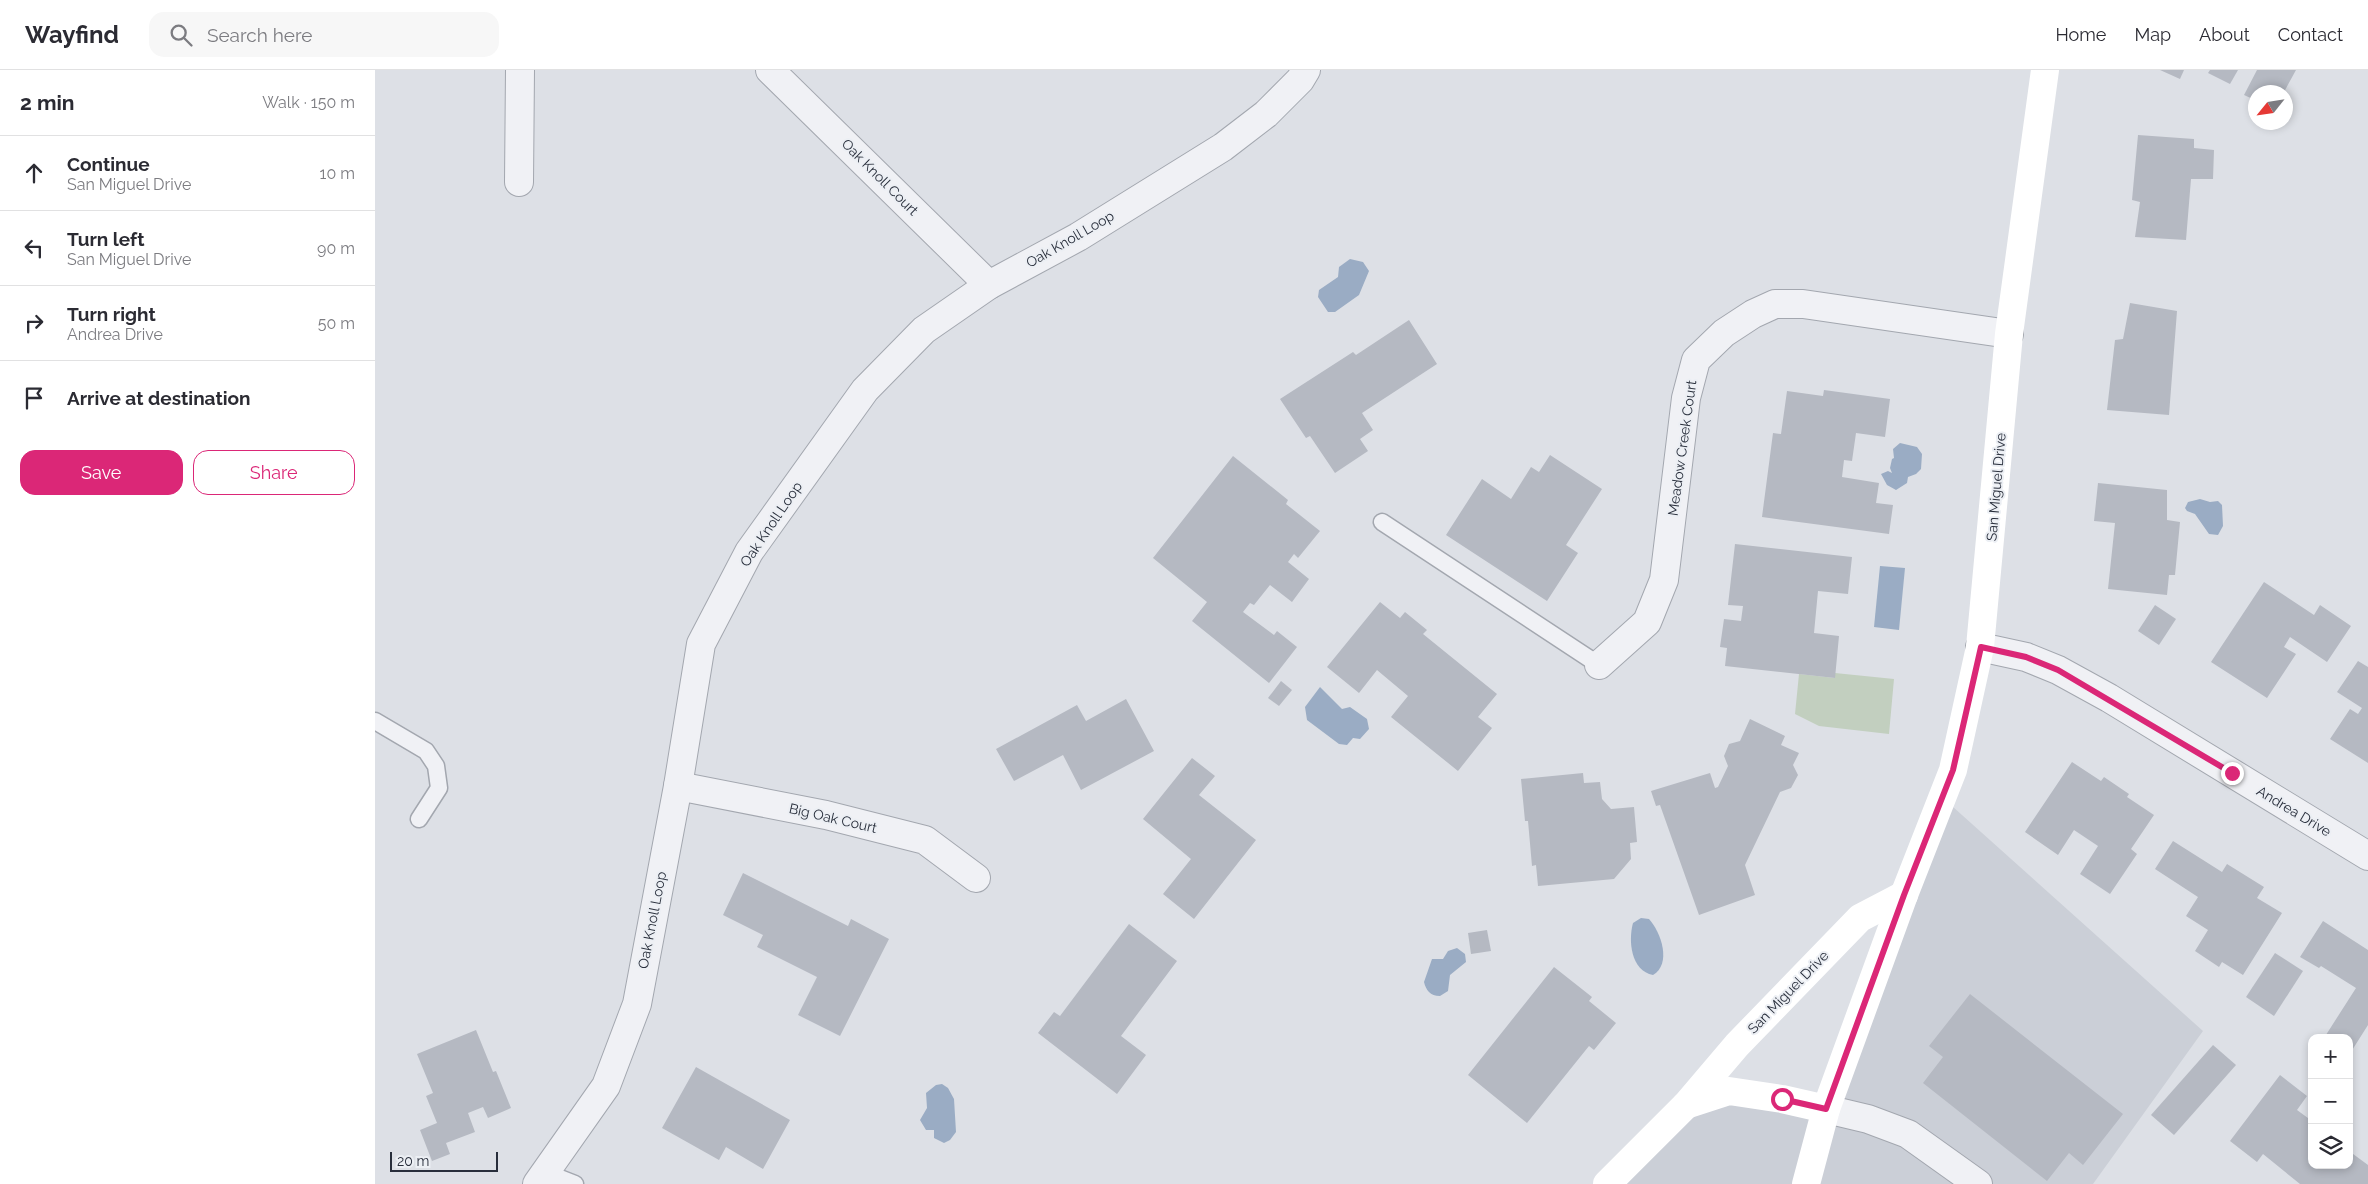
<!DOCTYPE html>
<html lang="en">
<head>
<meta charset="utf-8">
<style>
	body { margin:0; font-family:Raleway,sans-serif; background:#f7f7f7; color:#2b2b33 }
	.controls { position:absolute; right:15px; bottom:15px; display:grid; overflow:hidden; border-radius:10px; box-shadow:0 2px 8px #0003 }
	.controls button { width:45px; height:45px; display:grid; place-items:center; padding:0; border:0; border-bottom:1px solid #e1e1e2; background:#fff; color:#2b2b33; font:25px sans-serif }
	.compass { position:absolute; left:1873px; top:15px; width:45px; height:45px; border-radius:50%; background:#fff; box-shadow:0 2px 8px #0003; rotate:240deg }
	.scale { position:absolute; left:15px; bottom:12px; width:108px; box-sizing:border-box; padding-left:5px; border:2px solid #282e3b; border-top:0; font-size:14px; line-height:18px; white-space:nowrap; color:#282e3b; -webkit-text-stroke:4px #eceff4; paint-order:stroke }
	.stop { position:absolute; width:15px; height:15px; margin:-11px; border:4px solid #db2777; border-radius:50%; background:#fff }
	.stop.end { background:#db2777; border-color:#fff; box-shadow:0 1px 5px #0008 }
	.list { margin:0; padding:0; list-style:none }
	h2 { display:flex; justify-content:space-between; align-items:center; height:65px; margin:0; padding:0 20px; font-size:21px }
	h2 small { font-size:16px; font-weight:400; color:#7c7c81 }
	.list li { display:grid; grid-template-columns:32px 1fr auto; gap:15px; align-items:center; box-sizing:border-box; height:75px; padding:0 20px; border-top:1px solid #e1e1e2 }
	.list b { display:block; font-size:19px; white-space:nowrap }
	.list p { margin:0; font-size:16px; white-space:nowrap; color:#7c7c81 }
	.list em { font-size:16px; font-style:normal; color:#7c7c81 }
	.actions { display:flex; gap:10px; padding:15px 20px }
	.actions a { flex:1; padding:11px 0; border:1px solid #db2777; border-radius:15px; text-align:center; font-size:18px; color:#db2777 }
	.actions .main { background:#db2777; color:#fff }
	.icon { flex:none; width:28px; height:28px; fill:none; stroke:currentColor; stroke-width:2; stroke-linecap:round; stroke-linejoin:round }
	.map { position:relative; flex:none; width:1993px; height:1114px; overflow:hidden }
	header { display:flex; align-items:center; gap:30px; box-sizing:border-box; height:70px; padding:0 25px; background:#fff; border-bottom:1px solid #e1e1e2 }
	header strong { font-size:24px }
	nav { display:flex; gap:28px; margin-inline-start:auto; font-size:18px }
	.search { width:350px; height:45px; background:#f7f7f7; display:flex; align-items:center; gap:12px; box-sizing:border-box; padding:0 18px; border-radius:15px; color:#7c7c81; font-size:19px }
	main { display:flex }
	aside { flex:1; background:#fff }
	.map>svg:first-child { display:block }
	.built { fill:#cbcfd7 }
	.green { fill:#c2cfbf }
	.water { fill:#9aacc4 }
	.building { fill:#b5b9c2 }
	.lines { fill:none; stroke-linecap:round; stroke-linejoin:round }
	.lane-casing { stroke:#a3a7af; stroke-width:19 }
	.street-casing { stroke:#a3a7af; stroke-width:30 }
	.lane { stroke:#f0f1f5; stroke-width:16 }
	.street { stroke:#f0f1f5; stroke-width:28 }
	.secondary { stroke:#fff; stroke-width:28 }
	.route { stroke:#db2777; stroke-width:6 }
	.labels { text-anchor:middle; stroke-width:4; stroke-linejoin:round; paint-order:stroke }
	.street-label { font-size:14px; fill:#282e3b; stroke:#eceff4 }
</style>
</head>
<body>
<header>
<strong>Wayfind</strong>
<div class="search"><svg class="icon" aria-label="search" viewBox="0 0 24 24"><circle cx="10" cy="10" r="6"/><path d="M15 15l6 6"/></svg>Search here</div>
<nav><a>Home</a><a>Map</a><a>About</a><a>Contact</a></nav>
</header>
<main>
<aside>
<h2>2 min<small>Walk · 150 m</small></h2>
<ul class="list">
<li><svg class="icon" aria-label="ahead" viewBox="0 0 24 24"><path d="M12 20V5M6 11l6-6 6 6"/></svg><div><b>Continue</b><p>San Miguel Drive</p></div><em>10 m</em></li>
<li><svg class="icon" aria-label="left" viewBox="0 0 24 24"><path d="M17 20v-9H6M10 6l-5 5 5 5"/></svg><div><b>Turn left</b><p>San Miguel Drive</p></div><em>90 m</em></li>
<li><svg class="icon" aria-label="right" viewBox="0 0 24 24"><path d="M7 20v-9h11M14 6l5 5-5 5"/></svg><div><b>Turn right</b><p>Andrea Drive</p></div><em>50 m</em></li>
<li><svg class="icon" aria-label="arrive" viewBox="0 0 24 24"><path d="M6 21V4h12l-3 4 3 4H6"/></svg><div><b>Arrive at destination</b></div></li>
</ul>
<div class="actions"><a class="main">Save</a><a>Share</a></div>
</aside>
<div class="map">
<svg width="1993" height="1114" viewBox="0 0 1993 1114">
	<rect width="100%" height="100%" fill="#dde0e6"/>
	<path class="built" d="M1568 728 1828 961 1718 1114H1232L1311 1035 1354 1021 1451 1039Z"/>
	<path class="green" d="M1460 603 1519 609 1514 664 1444 656 1420 644 1424 604 1460 608Z"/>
	<g class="water">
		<path d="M975 189 988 192 994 201 984 225 960 242H953L943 227 944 220 963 207 964 197Z"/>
		<path d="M1525 373 1542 377 1547 384 1546 399 1541 404 1533 407 1532 413 1521 420 1512 415 1506 404 1513 401 1517 403 1515 398 1517 389 1519 388 1518 379Z"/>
		<path d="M1825 429 1835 432 1843 431 1847 435 1848 456 1843 465 1834 464 1820 444 1812 441 1810 438 1813 432Z"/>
		<path d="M1505 496 1530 498 1524 560 1499 557Z"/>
		<path d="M945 617 967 639 975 637 992 649 994 659 985 669 978 668 972 675 964 674 932 650 930 637Z"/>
		<path d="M1266 848 1274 849C1286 862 1297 894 1278 905 1256 901 1253 871 1258 853Z"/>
		<path d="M1082 878 1090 884 1091 892 1075 905 1073 921 1065 926C1055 926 1051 920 1049 912L1057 889H1068L1073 881Z"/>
		<path d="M567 1014 573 1018 579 1029 581 1062 575 1070 569 1073 559 1068V1060H551L545 1050 552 1038 551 1023 561 1015Z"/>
	</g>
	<g class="building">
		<path d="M1785 0H1809L1805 9Z"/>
		<path d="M1835 0H1863L1855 14 1833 3Z"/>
		<path d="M1882 0H1921L1909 22H1880V30L1869 25Z"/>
		<path d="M1763 65 1819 69V78L1839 80 1838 109H1816L1811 170 1760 167 1765 132 1757 130Z"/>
		<path d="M1755 233 1802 241 1794 345 1732 340 1740 270 1748 269Z"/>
		<path d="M1034 250 1062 294 987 343 998 360 985 369 993 381 960 403 935 366 931 368 905 329 978 282 981 285Z"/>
		<path d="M1449 320 1515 329 1510 367 1481 363 1477 391 1469 390 1467 407 1504 413 1501 433 1518 435 1514 464 1387 447 1398 363 1406 364 1412 321 1448 326Z"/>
		<path d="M1175 385 1227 419 1191 475 1203 483 1172 531 1071 465 1107 409 1136 429 1156 397 1164 402Z"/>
		<path d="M858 386 913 430 911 434 945 461 923 488 919 484 913 492 934 509 917 532 895 515 879 535 875 533 868 542 899 565 902 561 922 577 894 613 817 551 832 532 778 488Z"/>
		<path d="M1723 413 1792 420V450L1805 452 1800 505H1794L1792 525 1733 519 1740 453 1719 451Z"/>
		<path d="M1360 474 1477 487 1473 524 1443 521 1439 563 1464 566 1460 608 1350 596 1352 578 1345 577 1349 549 1366 551 1368 536 1353 535Z"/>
		<path d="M1889 512 1939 545 1945 535 1976 556 1952 592 1915 567 1909 577 1921 584 1892 628 1836 592Z"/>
		<path d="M1005 532 1025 548 1030 542 1052 560 1048 564 1122 624 1103 647 1117 658 1083 701 1016 647 1033 626 1002 600 984 623 952 597Z"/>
		<path d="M1780 535 1801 549 1784 575 1763 561Z"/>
		<path d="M1983 591 1993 597V693L1955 669 1975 639 1983 644 1987 638 1962 622Z"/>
		<path d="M906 611 917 620 904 636 893 628Z"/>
		<path d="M751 629 779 681 706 720 688 685 639 711 621 679 702 635 711 651Z"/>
		<path d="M1375 649 1410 666 1406 675 1424 683 1418 695 1423 705 1416 718 1405 722 1370 795 1380 825 1324 845 1285 735 1281 736 1276 721 1335 703 1340 718 1343 717 1353 696 1349 686 1354 674 1365 671Z"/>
		<path d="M817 688 840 706 824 725 881 770 819 849 788 824 816 789 768 749Z"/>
		<path d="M1697 692 1726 711 1729 707 1754 724 1752 727 1779 745 1756 779 1762 784 1735 824 1705 804 1723 776 1699 760 1683 785 1650 762Z"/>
		<path d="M1208 703 1209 713 1225 712 1227 729 1236 739 1259 737 1262 772 1255 773 1256 789 1239 809 1163 816 1161 795 1157 796 1153 751H1150L1146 709Z"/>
		<path d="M1798 771 1847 802 1852 794 1889 817 1882 828 1907 843 1868 905 1847 892 1844 897 1820 881 1833 860 1811 846 1823 827 1780 799Z"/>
		<path d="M368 803 473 856 476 849 514 869 465 966 423 945 442 907 382 877 388 865 348 845Z"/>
		<path d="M1948 851 1993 880V955L1974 985V968H1949L1981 918 1946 896 1944 898 1925 887Z"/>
		<path d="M754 854 802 891 746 966 771 985 742 1024 663 963 679 942 685 946Z"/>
		<path d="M1112 860 1116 881 1096 884 1093 863Z"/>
		<path d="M1900 883 1928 901 1899 946 1871 927Z"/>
		<path d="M1179 897 1217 927 1214 931 1241 953 1219 980 1214 976 1152 1053 1093 1005Z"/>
		<path d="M1595 924 1748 1044 1708 1095 1694 1083 1672 1111 1548 1013 1568 987 1554 976Z"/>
		<path d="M101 960 118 1002 121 1001 136 1038 113 1048 108 1037 93 1043 100 1062 71 1073 75 1084 57 1091 45 1060 62 1053 51 1026 58 1023 42 984Z"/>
		<path d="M1838 975 1861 995 1799 1065 1776 1045Z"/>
		<path d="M321 997 415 1050 388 1099 351 1077 344 1090 287 1058Z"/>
		<path d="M1905 1005 1932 1026 1922 1040 1937 1051V1095H1974V1081L1993 1095V1114H1925L1888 1084 1882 1092 1855 1071Z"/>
	</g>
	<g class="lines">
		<defs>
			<g id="lane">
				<path d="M1007 452 1224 595"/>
				<path d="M0 651 51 681 61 696 64 718 44 749"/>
				<path d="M172 1103 200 1114"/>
			</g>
			<g id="street">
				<path d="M395 0 614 215"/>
				<path d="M144 112 145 0"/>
				<path d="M1605 577 1651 587 1683 600 1734 628 1993 786"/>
				<path d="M1224 595 1272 552 1289 510 1311 328 1321 290 1349 263 1378 244 1400 234H1428L1634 264"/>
				<path d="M303 716 451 745 550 770 601 808"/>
				<path d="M1451 1039 1493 1049 1533 1064 1603 1114"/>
				<path d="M162 1114 231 1016 262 934 303 716 326 574 374 482 490 320 549 260 614 215 703 167 848 77 891 44 925 10 931 0"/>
			</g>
		</defs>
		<use href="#lane" class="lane-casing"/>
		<use href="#street" class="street-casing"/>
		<use href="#lane" class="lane"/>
		<use href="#street" class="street"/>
		<g class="secondary">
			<path d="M1311 1035 1354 1021 1407 1029 1451 1039"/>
			<path d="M1232 1114 1311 1035 1362 975 1485 848 1529 825"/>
			<path d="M1431 1114 1451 1039 1529 825 1578 700 1605 577 1634 264 1670 0"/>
		</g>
	</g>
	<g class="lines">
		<path class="route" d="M1407 1029 1451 1039 1529 825 1578 700 1606 577 1651 587 1683 600 1857 703"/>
	</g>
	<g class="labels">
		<g class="street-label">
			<text transform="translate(505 107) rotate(45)" y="5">Oak Knoll Court</text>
			<text transform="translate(695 169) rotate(-30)" y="5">Oak Knoll Loop</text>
			<text transform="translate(1307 378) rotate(-82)" y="5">Meadow Creek Court</text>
			<text transform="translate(1621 417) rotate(-85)" y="5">San Miguel Drive</text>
			<text transform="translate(396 454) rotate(-56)" y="5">Oak Knoll Loop</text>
			<text transform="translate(1919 741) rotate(31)" y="5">Andrea Drive</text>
			<text transform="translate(458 748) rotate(13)" y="5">Big Oak Court</text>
			<text transform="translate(277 850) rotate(-79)" y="5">Oak Knoll Loop</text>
			<text transform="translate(1413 922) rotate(-46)" y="5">San Miguel Drive</text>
		</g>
	</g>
</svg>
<div class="controls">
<button>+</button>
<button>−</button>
<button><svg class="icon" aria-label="layers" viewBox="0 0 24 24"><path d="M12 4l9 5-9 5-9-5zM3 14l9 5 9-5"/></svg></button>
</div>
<svg class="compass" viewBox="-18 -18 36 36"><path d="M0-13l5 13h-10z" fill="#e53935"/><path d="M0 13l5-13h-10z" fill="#7c7c81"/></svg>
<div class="scale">20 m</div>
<div class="stop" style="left:1407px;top:1029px"></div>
<div class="stop end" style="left:1857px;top:703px"></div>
</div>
</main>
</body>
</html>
